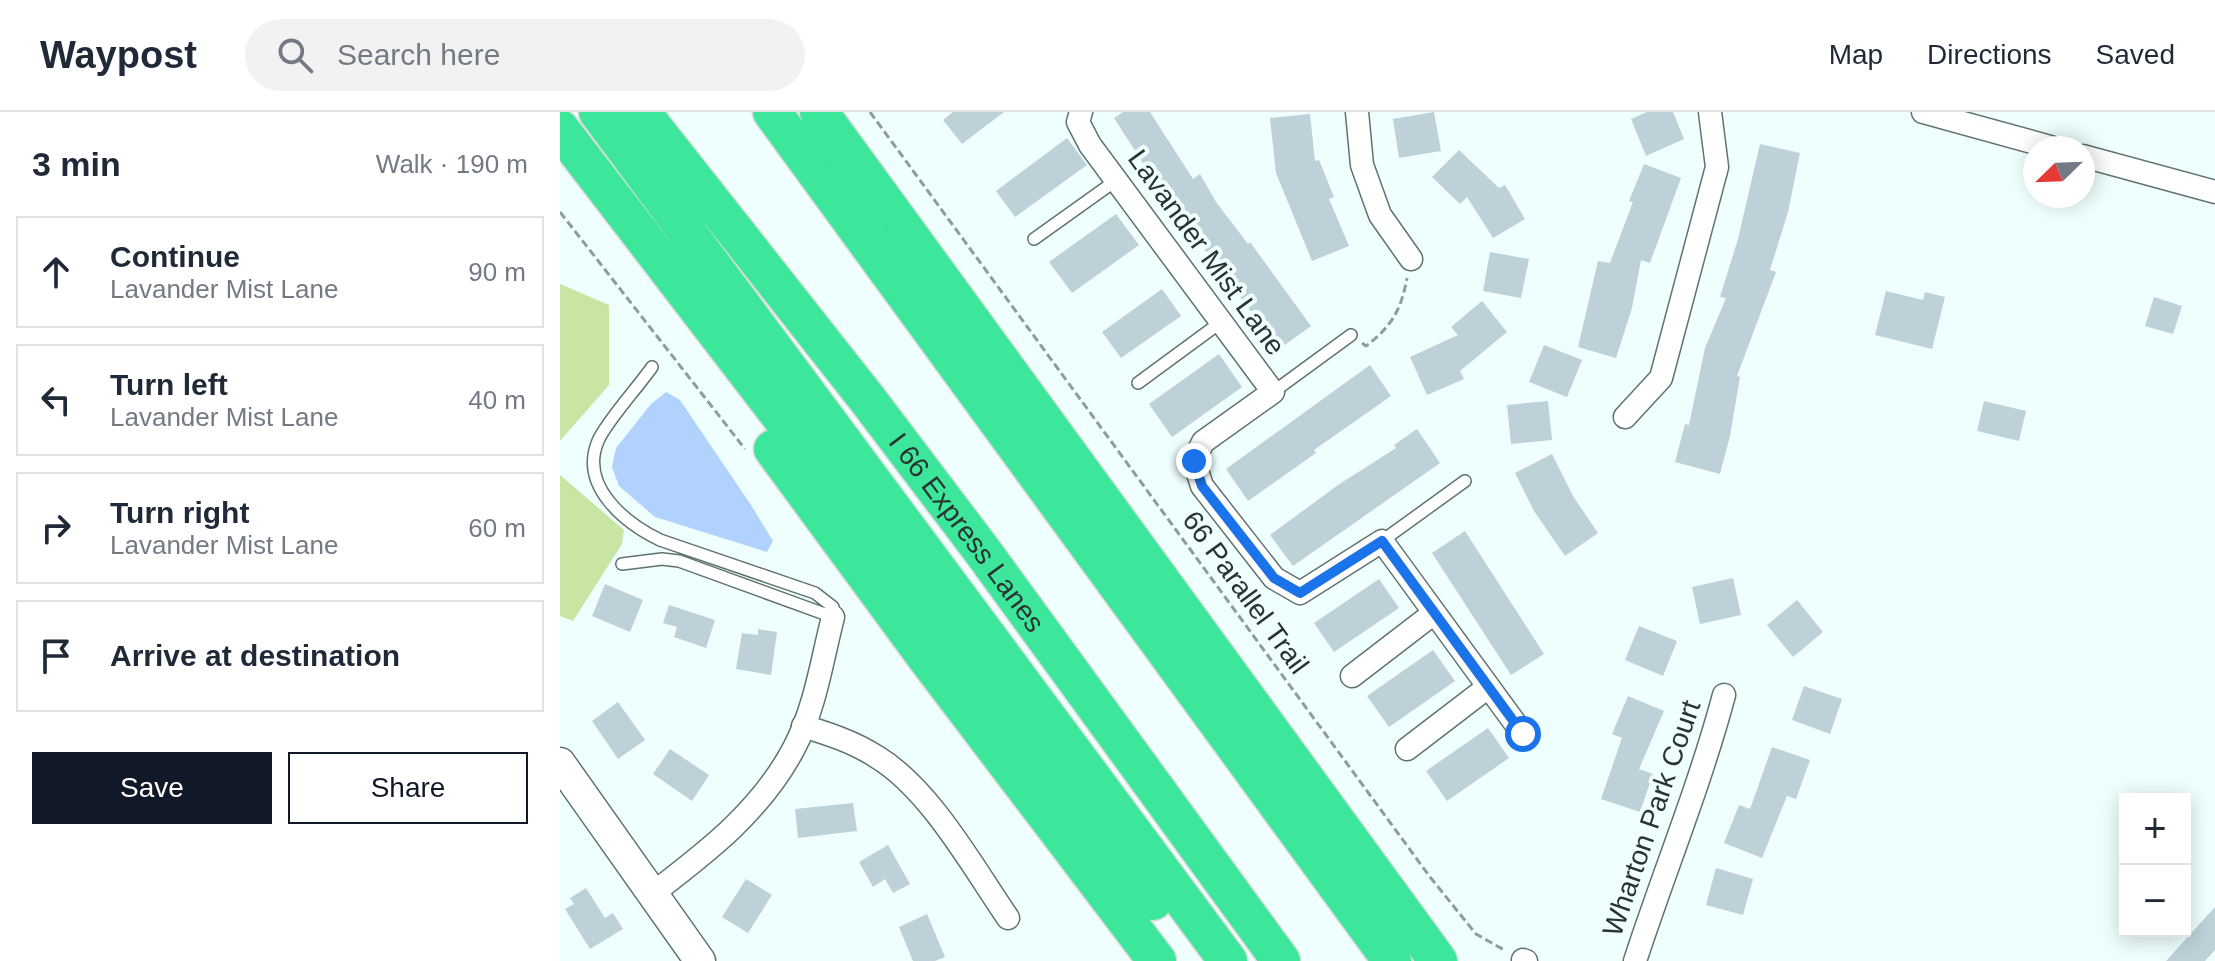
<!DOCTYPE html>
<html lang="en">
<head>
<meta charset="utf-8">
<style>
	body { margin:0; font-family:Helvetica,sans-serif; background:#f2f2f3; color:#1f2937 }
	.controls { position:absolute; right:24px; bottom:24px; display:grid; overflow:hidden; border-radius:0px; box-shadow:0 4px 20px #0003 }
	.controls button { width:72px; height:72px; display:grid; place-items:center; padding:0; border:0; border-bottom:2px solid #e0e1e3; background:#fff; color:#1f2937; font:40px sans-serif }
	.compass { position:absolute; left:1463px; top:24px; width:72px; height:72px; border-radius:50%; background:#fff; box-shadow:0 4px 20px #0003; rotate:247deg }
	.stop { position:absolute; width:24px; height:24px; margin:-18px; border:6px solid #1a73e8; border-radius:50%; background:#fff }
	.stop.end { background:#1a73e8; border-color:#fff; box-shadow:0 2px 8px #0008 }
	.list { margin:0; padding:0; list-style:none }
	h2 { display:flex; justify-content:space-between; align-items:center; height:104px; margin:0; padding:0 32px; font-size:34px }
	h2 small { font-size:26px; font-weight:400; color:#747a83 }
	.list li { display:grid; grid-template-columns:52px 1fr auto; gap:24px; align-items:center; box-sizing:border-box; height:112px; margin:0 16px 16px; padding:0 16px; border:2px solid #e0e1e3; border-radius:0px }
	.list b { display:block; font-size:30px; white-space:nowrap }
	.list p { margin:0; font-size:26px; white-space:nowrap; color:#747a83 }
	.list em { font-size:26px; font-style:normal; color:#747a83 }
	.actions { display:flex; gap:16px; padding:24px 32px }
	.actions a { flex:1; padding:18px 0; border:2px solid #111827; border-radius:0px; text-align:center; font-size:28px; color:#111827 }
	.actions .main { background:#111827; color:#fff }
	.icon { flex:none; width:44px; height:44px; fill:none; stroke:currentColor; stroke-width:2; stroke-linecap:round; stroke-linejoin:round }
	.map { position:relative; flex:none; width:1655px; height:849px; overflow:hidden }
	header { display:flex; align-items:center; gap:48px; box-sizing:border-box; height:112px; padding:0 40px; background:#fff; border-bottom:2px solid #e0e1e3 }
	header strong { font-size:38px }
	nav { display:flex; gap:44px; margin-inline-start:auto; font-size:28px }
	.search { width:560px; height:72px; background:#f2f2f3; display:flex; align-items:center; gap:20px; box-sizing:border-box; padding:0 28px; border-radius:44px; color:#747a83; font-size:30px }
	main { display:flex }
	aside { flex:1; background:#fff }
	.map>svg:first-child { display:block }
	.green { fill:#c9e5a3 }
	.water { fill:#b1d2fc }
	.building { fill:#bed1d8 }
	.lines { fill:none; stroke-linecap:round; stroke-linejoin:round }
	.lane-casing { stroke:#607371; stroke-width:14 }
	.street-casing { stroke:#607371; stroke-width:25 }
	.secondary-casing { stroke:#607371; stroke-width:33 }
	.highway-casing { stroke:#d9dada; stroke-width:41 }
	.path { stroke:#909c9b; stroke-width:3; stroke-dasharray:8 4; stroke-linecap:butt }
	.lane { stroke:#fff; stroke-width:11 }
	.street { stroke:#fff; stroke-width:22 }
	.secondary { stroke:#fff; stroke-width:30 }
	.highway { stroke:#3ce69a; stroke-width:38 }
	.route { stroke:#1a73e8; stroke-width:10 }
	.labels { text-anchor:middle; stroke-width:8; stroke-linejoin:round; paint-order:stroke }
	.street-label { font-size:28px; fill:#2b3332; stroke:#eefffd }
</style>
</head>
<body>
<header>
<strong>Waypost</strong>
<div class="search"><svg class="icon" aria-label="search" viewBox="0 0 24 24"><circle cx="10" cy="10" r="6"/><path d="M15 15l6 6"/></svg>Search here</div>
<nav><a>Map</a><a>Directions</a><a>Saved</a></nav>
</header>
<main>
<aside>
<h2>3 min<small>Walk · 190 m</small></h2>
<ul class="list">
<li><svg class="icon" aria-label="ahead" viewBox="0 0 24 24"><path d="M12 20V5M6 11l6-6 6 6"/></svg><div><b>Continue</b><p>Lavander Mist Lane</p></div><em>90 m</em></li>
<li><svg class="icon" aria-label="left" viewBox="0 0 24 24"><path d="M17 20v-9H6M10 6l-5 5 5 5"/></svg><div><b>Turn left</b><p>Lavander Mist Lane</p></div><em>40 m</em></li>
<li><svg class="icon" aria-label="right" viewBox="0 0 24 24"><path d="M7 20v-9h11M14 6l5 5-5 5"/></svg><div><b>Turn right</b><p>Lavander Mist Lane</p></div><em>60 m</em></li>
<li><svg class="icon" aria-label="arrive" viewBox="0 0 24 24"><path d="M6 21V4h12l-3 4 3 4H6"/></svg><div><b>Arrive at destination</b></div></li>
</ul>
<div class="actions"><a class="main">Save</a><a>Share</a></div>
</aside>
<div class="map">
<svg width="1655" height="849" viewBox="0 0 1655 849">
	<rect width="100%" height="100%" fill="#eefffd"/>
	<g class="green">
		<path d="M0 172 49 193V273L0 329Z"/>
		<path d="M0 363 64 418 62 432 13 509 0 504Z"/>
	</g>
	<path class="water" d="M106 280 120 288 191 393 213 429 207 440 95 405 59 374 52 355 56 336 91 292Z"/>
	<g class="building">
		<path d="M393 0H444L402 32 383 8Z"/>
		<path d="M563 0H590L633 67 640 62 656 90 688 132 690 130 751 214 719 237 624 110 622 112 554 6Z"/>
		<path d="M874 0 881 39 839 46 833 7Z"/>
		<path d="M1087 0H1113L1124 27 1086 44 1071 7Z"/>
		<path d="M750 2 755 49 759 48 774 85 769 87 789 134 752 149 716 61 710 6Z"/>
		<path d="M507 26 527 53 455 105 436 79Z"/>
		<path d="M1200 32 1240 41 1228 100 1210 158 1216 160 1177 264 1180 265 1170 324 1160 362 1115 350 1125 312 1129 313 1145 236 1166 186 1160 185 1178 127Z"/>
		<path d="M899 38 939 76 945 73 965 107 933 126 907 85 900 92 872 65Z"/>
		<path d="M1084 52 1121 66 1090 151 1081 148 1072 196 1056 246 1018 235 1038 149 1050 151 1073 90 1069 89Z"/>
		<path d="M556 102 579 133 512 181 489 150Z"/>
		<path d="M930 140 969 147 961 186 923 179Z"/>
		<path d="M602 177 621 204 561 246 542 220Z"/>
		<path d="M1326 179 1363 188 1365 180 1385 185 1372 237 1315 223Z"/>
		<path d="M1594 185 1622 194 1613 222 1585 214Z"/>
		<path d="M922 189 947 220 900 259 904 267 867 283 850 245 898 223 891 215Z"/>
		<path d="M984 233 1022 248 1007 285 969 270Z"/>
		<path d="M659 242 682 275 612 325 589 292Z"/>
		<path d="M810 253 831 284 754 338 756 341 688 389 666 357Z"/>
		<path d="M988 289 992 328 951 332 947 293Z"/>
		<path d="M1424 289 1466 299 1459 329 1417 319Z"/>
		<path d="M857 317 880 351 733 454 710 423 778 373 836 336 834 333Z"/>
		<path d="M992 342 1013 384 1038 421 1005 444 974 399 955 361Z"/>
		<path d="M905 419 984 542 951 563 872 441Z"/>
		<path d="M1173 466 1181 503 1140 512 1132 475Z"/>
		<path d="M819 467 839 496 774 540 754 511Z"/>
		<path d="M45 472 83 488 70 520 32 504Z"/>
		<path d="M1237 488 1263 520 1233 545 1207 513Z"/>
		<path d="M109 493 155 508 146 536 114 525 117 515 103 511Z"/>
		<path d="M1079 514 1117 529 1103 564 1065 548Z"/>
		<path d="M198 517 217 520 211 563 176 557 182 521 198 523Z"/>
		<path d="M873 538 895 569 829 615 807 584Z"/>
		<path d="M1244 574 1282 587 1270 622 1232 608Z"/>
		<path d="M1068 584 1104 599 1079 657 1093 662 1080 700 1041 687 1062 626 1052 622Z"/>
		<path d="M58 590 85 628 58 647 32 609Z"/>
		<path d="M928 616 949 646 887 689 866 659Z"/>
		<path d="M1212 635 1250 648 1236 687 1227 684 1202 746 1164 731 1179 693 1190 697Z"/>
		<path d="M110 637 149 663 132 689 93 662Z"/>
		<path d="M293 691 297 719 238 726 235 697Z"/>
		<path d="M328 733 350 772 333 781 325 767 313 775 299 750Z"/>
		<path d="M1156 756 1193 767 1183 803 1146 793Z"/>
		<path d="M186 767 212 783 188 821 162 805Z"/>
		<path d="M26 776 45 806 53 801 63 817 30 837 5 797 14 792 10 786Z"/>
		<path d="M1655 795V838L1645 849H1606Z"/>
		<path d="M367 802 385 845 375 849H353L339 815Z"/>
	</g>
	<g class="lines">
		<defs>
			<g id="lane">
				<path d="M474 127 558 67"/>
				<path d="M578 271 661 210"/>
				<path d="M713 280 791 223"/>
				<path d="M822 429 905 369"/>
				<path d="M62 452 102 447 119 449 273 505V495L255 481 100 428C65 411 19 374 38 329 46 310 79 274 92 255"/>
			</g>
			<g id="street">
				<path d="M521 0 518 10 530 33 713 280 643 330 634 349 642 374 714 466 740 481 822 429 963 622"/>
				<path d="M797 0 802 53 820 103 851 147"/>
				<path d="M1363 0 1494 36"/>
				<path d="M1523 44 1655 80"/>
				<path d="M1065 305 1101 266 1157 55 1150 0"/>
				<path d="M792 564 874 501"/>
				<path d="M243 614C269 622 294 630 317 645 370 677 413 755 448 806"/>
				<path d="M847 637 928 575"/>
				<path d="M92 782C147 740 201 699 234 636 255 597 262 548 273 505"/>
				<path d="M963 848 966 849"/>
				<path d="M1075 849C1104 760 1140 673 1164 583"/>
			</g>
			<path id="secondary" d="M0 651 140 849"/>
			<g id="highway">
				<path d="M38 0 668 849"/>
				<path id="s1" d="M81 0 308 288 423 440 721 849"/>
				<path d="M212 0 832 849"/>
				<path d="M259 0 878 849"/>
				<path d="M0 17 593 789"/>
				<path d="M213 337 369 549 597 849"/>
			</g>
		</defs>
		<use href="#lane" class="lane-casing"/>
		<use href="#street" class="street-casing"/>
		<use href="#secondary" class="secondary-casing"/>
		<use href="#highway" class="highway-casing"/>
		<g class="path">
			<path d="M310 0 870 765 916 822 946 839"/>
			<path d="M0 100 185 337"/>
			<path d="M802 231 806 234C832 214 841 198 847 166"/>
		</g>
		<use href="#lane" class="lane"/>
		<use href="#street" class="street"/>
		<use href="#secondary" class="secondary"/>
		<use href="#highway" class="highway"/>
	</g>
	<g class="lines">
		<path class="route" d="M634 349 642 374 714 466 740 481 822 429 963 622"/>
	</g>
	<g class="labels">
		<g class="street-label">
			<text transform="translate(647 140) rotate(54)" y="10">Lavander Mist Lane</text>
			<text dy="10" stroke="none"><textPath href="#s1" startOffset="532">I 66 Express Lanes</textPath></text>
			<text transform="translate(686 480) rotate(54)" y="10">66 Parallel Trail</text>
			<text transform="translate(1091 706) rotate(-71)" y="10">Wharton Park Court</text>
		</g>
	</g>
</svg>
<div class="controls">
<button>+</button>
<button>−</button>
</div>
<svg class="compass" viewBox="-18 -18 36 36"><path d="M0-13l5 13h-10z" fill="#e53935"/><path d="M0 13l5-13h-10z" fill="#747a83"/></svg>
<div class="stop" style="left:963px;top:622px"></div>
<div class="stop end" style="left:634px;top:349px"></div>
</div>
</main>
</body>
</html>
